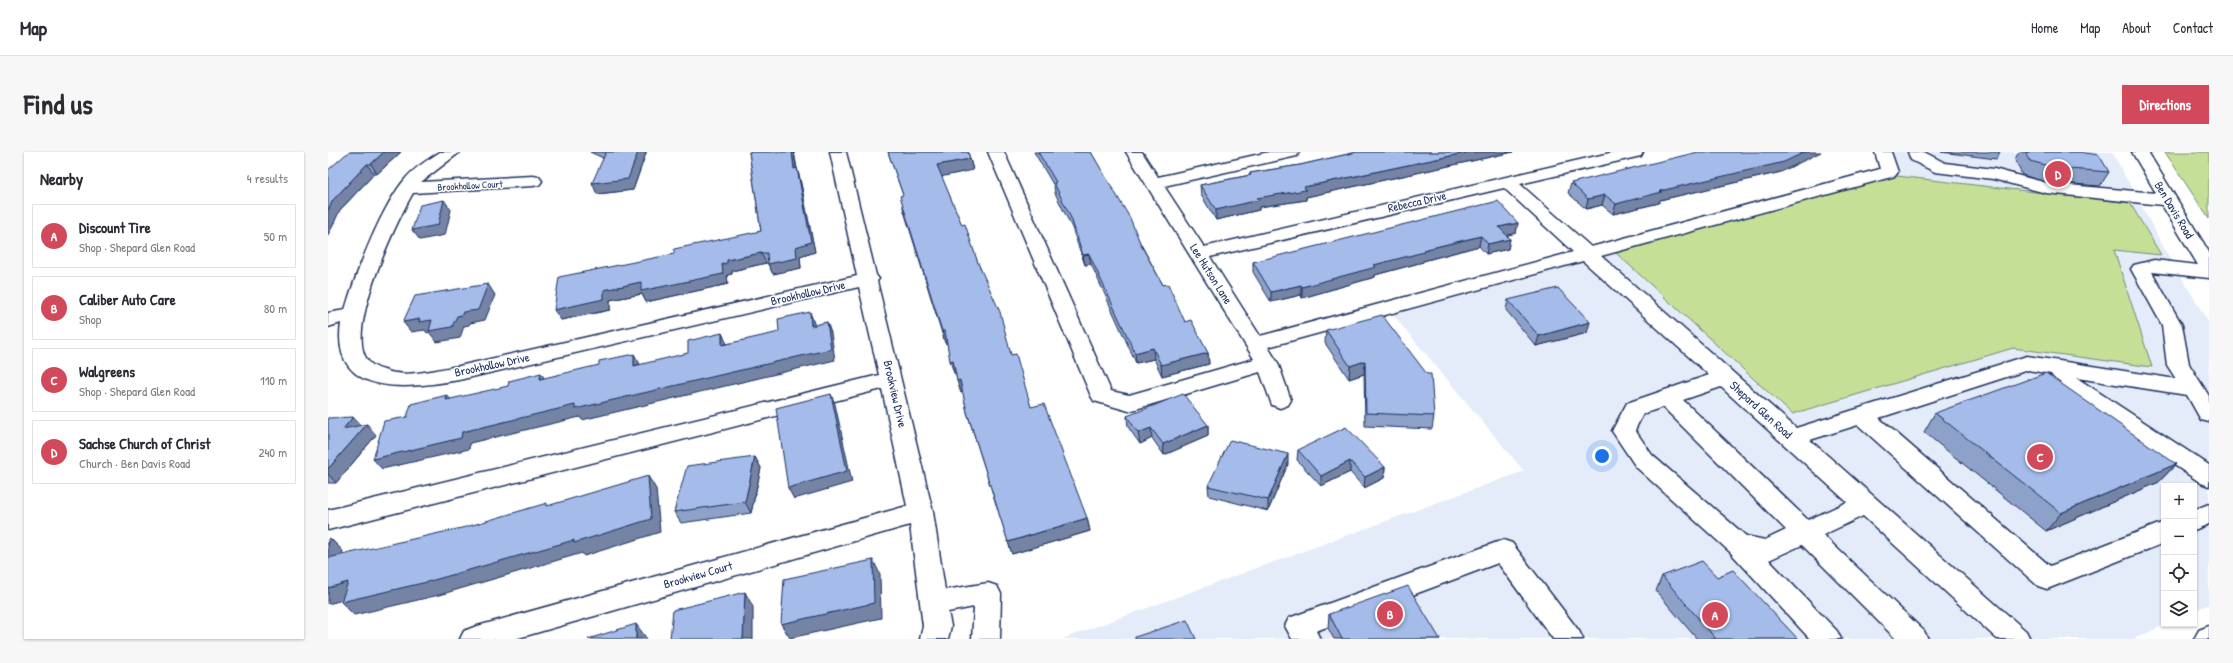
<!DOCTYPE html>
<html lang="en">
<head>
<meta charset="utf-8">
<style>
	body { margin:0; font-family:"Patrick Hand",sans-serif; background:#f7f7f7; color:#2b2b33 }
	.controls { position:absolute; right:12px; bottom:12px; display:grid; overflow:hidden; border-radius:0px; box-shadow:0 1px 3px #0004 }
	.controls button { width:36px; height:36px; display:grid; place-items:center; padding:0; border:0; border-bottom:1px solid #e1e1e2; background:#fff; color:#2b2b33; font:20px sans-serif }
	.you { position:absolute; left:1274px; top:304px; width:14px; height:14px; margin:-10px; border:3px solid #fff; border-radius:50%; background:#1a73e8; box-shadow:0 0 0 6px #1a73e833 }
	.badge { display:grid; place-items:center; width:26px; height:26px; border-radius:50%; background:#d1495b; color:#fff; font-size:13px; font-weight:700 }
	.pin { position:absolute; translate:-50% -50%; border:2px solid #fff; box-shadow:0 1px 4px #0006 }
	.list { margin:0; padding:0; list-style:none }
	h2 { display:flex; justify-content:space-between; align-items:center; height:52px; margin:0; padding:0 16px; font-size:17px }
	h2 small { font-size:13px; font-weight:400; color:#7c7c81 }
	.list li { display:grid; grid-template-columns:26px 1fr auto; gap:12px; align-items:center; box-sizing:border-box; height:64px; margin:0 8px 8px; padding:0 8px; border:1px solid #e1e1e2; border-radius:0px }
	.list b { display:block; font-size:15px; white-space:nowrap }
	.list p { margin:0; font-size:13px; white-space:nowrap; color:#7c7c81 }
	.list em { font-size:13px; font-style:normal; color:#7c7c81 }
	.icon { flex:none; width:22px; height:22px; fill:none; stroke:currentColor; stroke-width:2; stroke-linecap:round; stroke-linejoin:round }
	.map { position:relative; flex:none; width:1881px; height:487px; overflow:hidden; border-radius:0px }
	header { display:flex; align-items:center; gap:24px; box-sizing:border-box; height:56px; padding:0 20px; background:#fff; border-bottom:1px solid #e1e1e2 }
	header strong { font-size:19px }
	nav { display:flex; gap:22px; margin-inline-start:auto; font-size:14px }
	.intro { display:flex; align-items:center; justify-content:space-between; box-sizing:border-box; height:96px; padding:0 24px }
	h1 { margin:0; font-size:28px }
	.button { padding:10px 18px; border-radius:0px; background:#d1495b; color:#fff; font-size:14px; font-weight:700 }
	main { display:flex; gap:24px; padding:0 24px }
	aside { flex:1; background:#fff; border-radius:0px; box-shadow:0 1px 3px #0004 }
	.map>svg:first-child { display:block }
	.built { fill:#e4ebf9 }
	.green { fill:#c5e096; stroke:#70887a }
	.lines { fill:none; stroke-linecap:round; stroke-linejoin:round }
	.minor-casing { stroke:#1b2f5e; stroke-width:3 }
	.major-casing { stroke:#1b2f5e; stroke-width:3 }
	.minor { fill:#fff; fill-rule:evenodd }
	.major { fill:#fff; fill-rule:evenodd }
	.wall { fill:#8ea2c9; stroke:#1b2f5e }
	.shaded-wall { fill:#7484a4; stroke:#1b2f5e }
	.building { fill:#a5bcea; stroke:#1b2f5e }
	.labels { text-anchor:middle; stroke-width:3; stroke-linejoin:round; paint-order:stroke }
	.far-street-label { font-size:10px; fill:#1b2f5e; stroke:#fff }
	.street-label { font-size:12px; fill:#1b2f5e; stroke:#fff }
</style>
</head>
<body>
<header>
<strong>Map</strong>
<nav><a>Home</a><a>Map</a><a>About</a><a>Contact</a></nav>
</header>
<div class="intro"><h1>Find us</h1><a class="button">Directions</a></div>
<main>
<aside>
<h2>Nearby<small>4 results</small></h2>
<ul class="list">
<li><span class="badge">A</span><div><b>Discount Tire</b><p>Shop · Shepard Glen Road</p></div><em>50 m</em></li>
<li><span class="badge">B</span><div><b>Caliber Auto Care</b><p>Shop</p></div><em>80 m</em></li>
<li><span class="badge">C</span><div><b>Walgreens</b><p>Shop · Shepard Glen Road</p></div><em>110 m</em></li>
<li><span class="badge">D</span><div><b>Sachse Church of Christ</b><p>Church · Ben Davis Road</p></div><em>240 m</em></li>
</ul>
</aside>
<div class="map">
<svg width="1881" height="487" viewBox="0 0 1881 487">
	<rect width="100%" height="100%" fill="#fff"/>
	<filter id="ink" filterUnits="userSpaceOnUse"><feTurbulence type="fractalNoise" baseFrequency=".025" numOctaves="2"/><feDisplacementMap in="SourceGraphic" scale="8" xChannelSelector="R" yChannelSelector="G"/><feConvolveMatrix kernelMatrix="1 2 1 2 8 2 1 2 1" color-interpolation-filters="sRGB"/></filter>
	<g filter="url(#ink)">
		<path class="built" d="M1562 0H1784L1840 103 1881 171V452L1866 459V334H1836V472H1838L1806 487H734L1196 319 1065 163 1568 24Z"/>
		<g class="green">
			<path d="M1837 0H1881V67Z"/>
			<path d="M1569 24 1802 51 1833 103 1786 98 1824 215 1685 196 1464 262 1287 100Z"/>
		</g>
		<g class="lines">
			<defs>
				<g id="minor">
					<path d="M112 0H132L93 30 205 24 211 25 214 29 211 33 205 34 85 41C67 72 21 171 37 204 40 211 48 216 56 218 77 227 109 217 131 214L529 124 502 0H518L548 123 551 127 549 129 605 360 617 438 660 431 669 434 673 442 672 487H644L646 455 620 460 623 474 620 487H592L595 474 582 373 187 487H132L136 479 146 475 579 354 554 237 0 378V358L551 223 531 135 131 228C83 236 2 248 13 171L0 175V161L17 158C27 123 54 53 78 26 87 15 100 8 112 0Z"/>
					<path d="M660 0H676L783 239 801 243 926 207 798 0H814L830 25 941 0H971L969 4 836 34 876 95 1286 0H1315L1313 4 1192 32 1263 95 1552 17 1547 0H1563L1570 20 1567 24 1273 104 1468 276 1699 204 1848 227 1839 213 1834 173 1803 117 1806 113 1826 108 1870 113 1834 53 1718 41 1665 27 1607 20 1583 8 1580 0H1596L1617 11 1666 17 1719 31 1828 41 1804 0H1820L1881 100V126L1824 120 1854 173 1861 212 1881 244V270L1873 268 1859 243 1749 226 1881 313V334L1873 331 1734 237 1723 222 1700 218 1551 266 1722 414 1836 370V391L1719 437 1710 434 1530 273 1482 288 1698 479 1702 487H1669L1535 364 1495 383 1596 479 1600 487H1568L1474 393 1441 408 1509 479 1513 487H1482L1402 400 1308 315 1284 279 1299 251 1381 223 1255 109 940 195 950 211 963 248 960 253 952 256 944 253 932 220 801 259 766 249 763 244ZM1176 36 1245 100 932 184 882 105ZM1393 235 1519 350 1480 368 1355 248ZM1335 255 1458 378 1437 388 1418 384 1324 303 1307 278 1315 262Z"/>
					<path d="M1881 352V372L1866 378V358Z"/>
					<path d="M1175 388 1184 391 1251 479 1255 487H1225L1170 411 988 479 992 487H964L957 474 961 466Z"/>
				</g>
				<path id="major" d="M1881 474V487H1866L1871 478Z"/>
			</defs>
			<use href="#minor" class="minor-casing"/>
			<use href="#major" class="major-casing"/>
			<use href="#minor" class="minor"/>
			<use href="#major" class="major"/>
		</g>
		<g class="wall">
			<path d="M22 0H73L49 22H46L12 58Z"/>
			<path d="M262 0H318V1L305 38 269 42 275 6Z"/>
			<path d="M421 0H466L469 16 472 27 487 100 472 105 473 116 445 122 440 112 438 111 404 119V122L399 123 400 132 318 150 314 142 282 148V158L233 168 346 102 433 79Z"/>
			<path d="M560 0H640L642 7 645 18 613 24 650 111 683 203 703 255 759 366 762 379 684 402 643 273 639 260 635 240 633 241 627 221H626L619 191H617L575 56V43Z"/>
			<path d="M706 0H763L835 133 857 170 880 201 881 212 834 224 826 207 808 211 763 112 757 113 744 76 727 41 726 34Z"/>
			<path d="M1029 0H1185L978 45V48L931 55V58L888 68 873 43 872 33 922 23V21L972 13Z"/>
			<path d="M1613 0H1672L1668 7Z"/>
			<path d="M1691 0H1751L1781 20 1772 34 1719 30 1694 23 1687 7Z"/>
			<path d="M1453 20 1332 48 1331 51 1285 62 1274 53 1258 57 1240 41 1243 31Z"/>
			<path d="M1190 71 1188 81 1179 83 1182 87 1180 97 1158 102 1151 94 1095 109V110L1047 123V125L974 146 973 143 943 150 925 120V110Z"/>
			<path d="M1180 148 1259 181 1208 194 1178 158Z"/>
			<path d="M998 178 1106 264 1104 277 1037 274 1036 222 1021 227 997 191Z"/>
			<path d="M1607 261 1848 312 1831 330 1718 379 1596 280Z"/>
			<path d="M799 264 880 273V284L836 303 824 286 812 292 800 275Z"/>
			<path d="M0 266 33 274 48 283 8 331H0Z"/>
			<path d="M970 298 1057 315 1056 326 1036 336 1022 320 993 334 969 308Z"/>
			<path d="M427 305 433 316 423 361 353 371 346 360Z"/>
			<path d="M960 312 940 359 881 344 880 334Z"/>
			<path d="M1334 424 1389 425 1470 487H1369L1328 439Z"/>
			<path d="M1001 462 1112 487H1006L1000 476Z"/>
		</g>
		<g class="shaded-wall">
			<path d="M56 0H73L49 22 43 12Z"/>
			<path d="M310 0H318V1L305 38 269 42 264 31Z"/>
			<path d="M464 0H466L470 27 466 17Z"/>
			<path d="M1141 0H1185L978 45V48L931 55V58L888 68V58L929 46 976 35Z"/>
			<path d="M1477 0H1493L1453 20 1332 48 1331 51 1285 62 1288 52 1332 39Z"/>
			<path d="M642 7 645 18 612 25 609 13Z"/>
			<path d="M39 12 46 22 12 58 0 84V58L5 48Z"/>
			<path d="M469 16 472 27 487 100 472 105 473 116 445 122 440 112 468 95Z"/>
			<path d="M1277 43 1274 53 1258 57 1260 47Z"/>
			<path d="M116 48 123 58 117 83 92 88 84 78Z"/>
			<path d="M1190 71 1188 81 1169 86 1171 75Z"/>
			<path d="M1153 84 1151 94 1095 109V110L1047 123V125L974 146V135L1046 113 1095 98Z"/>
			<path d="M1182 87 1180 97 1158 102 1160 92Z"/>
			<path d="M433 101 438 111 404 119V122L399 123 400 132 318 150 314 142 282 148V158L233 168 226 158 276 138 394 112 399 108Z"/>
			<path d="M761 102 763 112 757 113 755 103Z"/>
			<path d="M160 132 167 143 157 168 142 171 141 173 136 174 132 186 109 190 101 180 99 181 97 178 83 180 75 170 92 167 104 168 129 164 135 160Z"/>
			<path d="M973 133V143L943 150V140Z"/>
			<path d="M482 160 486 171 488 185 483 174Z"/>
			<path d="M499 170 503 181 507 208 254 268 252 265 142 291 141 297 54 317 45 307Z"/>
			<path d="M1262 170 1259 181 1208 194 1211 184Z"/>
			<path d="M614 179H617L620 191H617Z"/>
			<path d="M394 181 399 192 394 193Z"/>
			<path d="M825 196 826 207 808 211 807 201Z"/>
			<path d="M880 201 881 212 834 224 833 213Z"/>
			<path d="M306 202 312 212 306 214Z"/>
			<path d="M625 208 628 221H626L622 209Z"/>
			<path d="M1037 209 1036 222 1021 227 1022 214Z"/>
			<path d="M213 221 220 232 212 227Z"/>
			<path d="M632 228 636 240 633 241 629 229Z"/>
			<path d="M503 242 507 252 524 330 466 347 460 336Z"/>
			<path d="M119 243 128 254 118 248Z"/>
			<path d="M25 265 35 276 15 277Z"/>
			<path d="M39 272 48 283 8 331 0 322V317Z"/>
			<path d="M880 273V284L836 303 835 292Z"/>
			<path d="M823 276 824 286 812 292 810 281Z"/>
			<path d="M960 302V312L940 359V348Z"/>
			<path d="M427 305 433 316 423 361 417 350Z"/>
			<path d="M1022 309V320L993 334V324Z"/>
			<path d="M1848 312 1831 330 1718 379 1733 361Z"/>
			<path d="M1057 315 1056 326 1036 336 1037 325Z"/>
			<path d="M320 324 328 337 332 380 256 404 254 401 111 443 26 463 13 450Z"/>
			<path d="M759 366 762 379 684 402 680 390Z"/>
			<path d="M2 386 15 399 9 420 0 411V393Z"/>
			<path d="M545 408 552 422 553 466 462 486 453 472Z"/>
			<path d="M20 430 33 443 0 452V436Z"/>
			<path d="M417 440 425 455V487H415Z"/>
			<path d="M308 472 319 487H308Z"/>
		</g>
		<g class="building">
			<path d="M22 0H56L43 12H39L5 48 0 58V18L17 3Z"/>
			<path d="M278 0H310L300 27 264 31Z"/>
			<path d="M421 0H464L466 17 469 16 483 90 468 95 469 106 440 112 439 101H433L399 108V111L394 112 395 122 313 139V130L276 138V147L226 158 231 125 346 102V97L433 79Z"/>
			<path d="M560 0H640L642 7 609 13 634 73 637 72 650 111 672 160 683 203 688 202 703 255 716 252 759 366 680 390 639 260 632 228 629 229 625 208 622 209 617 179H614L572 44 575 43Z"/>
			<path d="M710 0H763L802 66 813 93 835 133 840 132 857 170 863 168 880 201 833 213 825 196 807 201 761 102 755 103 743 66 726 31 728 30Z"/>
			<path d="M1029 0H1141L976 35 978 38 929 46 931 48 888 58 872 33 923 23 922 21 972 13Z"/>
			<path d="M1370 0H1477L1456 10 1332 39 1334 40 1288 52 1277 43 1260 47 1243 31Z"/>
			<path d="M1698 0H1751L1771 3 1781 20 1728 16 1702 9Z"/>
			<path d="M116 48 110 73 84 78 92 53Z"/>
			<path d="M1170 49 1190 71 1171 75 1182 87 1160 92 1153 84 1095 98 1096 100 1046 113 1048 115 974 135 973 133 943 140 925 110Z"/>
			<path d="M160 132 150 158 135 160 134 163 129 164 124 175 101 179 104 168 91 170 92 167 75 170 87 144Z"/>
			<path d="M1230 136 1262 170 1211 184 1180 148Z"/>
			<path d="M482 160 483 174 499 170 503 197 247 257V253L134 280 133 286 45 307 56 269 79 265 83 252 119 243 118 248 180 234 181 229 213 221 212 227 271 213V209L306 202V214L360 201V189L394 181V193L447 181 451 179 450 167Z"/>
			<path d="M1054 163 1099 222H1103L1106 264 1038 261 1037 209 1022 214 998 178Z"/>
			<path d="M1718 221 1848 312 1733 361 1607 261Z"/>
			<path d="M503 242 519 319 460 336 448 256Z"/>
			<path d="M855 242 880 273 835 292 823 276 810 281 799 264Z"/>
			<path d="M25 265 15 277 39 272 0 317V266Z"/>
			<path d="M1018 275 1057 315 1037 325 1022 309 993 324 970 298Z"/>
			<path d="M902 288 960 302 940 348 880 334Z"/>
			<path d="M427 305 417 350 346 360 359 314Z"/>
			<path d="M320 324 323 367 246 391V388L99 430 13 450 20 430 0 436V406L138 375 219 351V354Z"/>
			<path d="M2 386 0 393V387Z"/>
			<path d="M545 408 546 451 453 472 456 427Z"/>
			<path d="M1374 409 1389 425 1405 418 1470 487H1388L1334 424Z"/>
			<path d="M1080 434 1112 487H1014L1001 462Z"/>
			<path d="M417 440 415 487H342L345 458Z"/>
			<path d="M859 468 868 487H807V485Z"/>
			<path d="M308 472V487H260Z"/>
		</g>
	</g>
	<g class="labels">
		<g class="far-street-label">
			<text transform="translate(142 33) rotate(-3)" y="4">Brookhollow Court</text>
		</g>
		<g class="street-label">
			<text transform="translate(1089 50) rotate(-13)" y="4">Rebecca Drive</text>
			<text transform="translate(1846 58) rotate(59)" y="4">Ben Davis Road</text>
			<text transform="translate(883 122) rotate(58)" y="4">Lee Hutson Lane</text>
			<text transform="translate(480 141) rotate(-13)" y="4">Brookhollow Drive</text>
			<text transform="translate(164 213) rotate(-12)" y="4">Brookhollow Drive</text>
			<text transform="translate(567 242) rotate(77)" y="4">Brookview Drive</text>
			<text transform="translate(1433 258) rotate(42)" y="4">Shepard Glen Road</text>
			<text transform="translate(370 423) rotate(-16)" y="4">Brookview Court</text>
		</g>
	</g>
</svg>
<div class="controls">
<button>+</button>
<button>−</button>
<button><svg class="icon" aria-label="locate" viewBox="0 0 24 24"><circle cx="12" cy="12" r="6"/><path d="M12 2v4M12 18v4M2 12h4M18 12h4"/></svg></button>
<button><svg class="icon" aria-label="layers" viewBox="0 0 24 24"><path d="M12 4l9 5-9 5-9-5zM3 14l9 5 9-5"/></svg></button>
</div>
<div class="you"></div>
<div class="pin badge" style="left:1387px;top:463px">A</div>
<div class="pin badge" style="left:1062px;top:462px">B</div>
<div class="pin badge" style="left:1712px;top:305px">C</div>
<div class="pin badge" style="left:1730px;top:22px">D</div>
</div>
</main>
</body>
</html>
